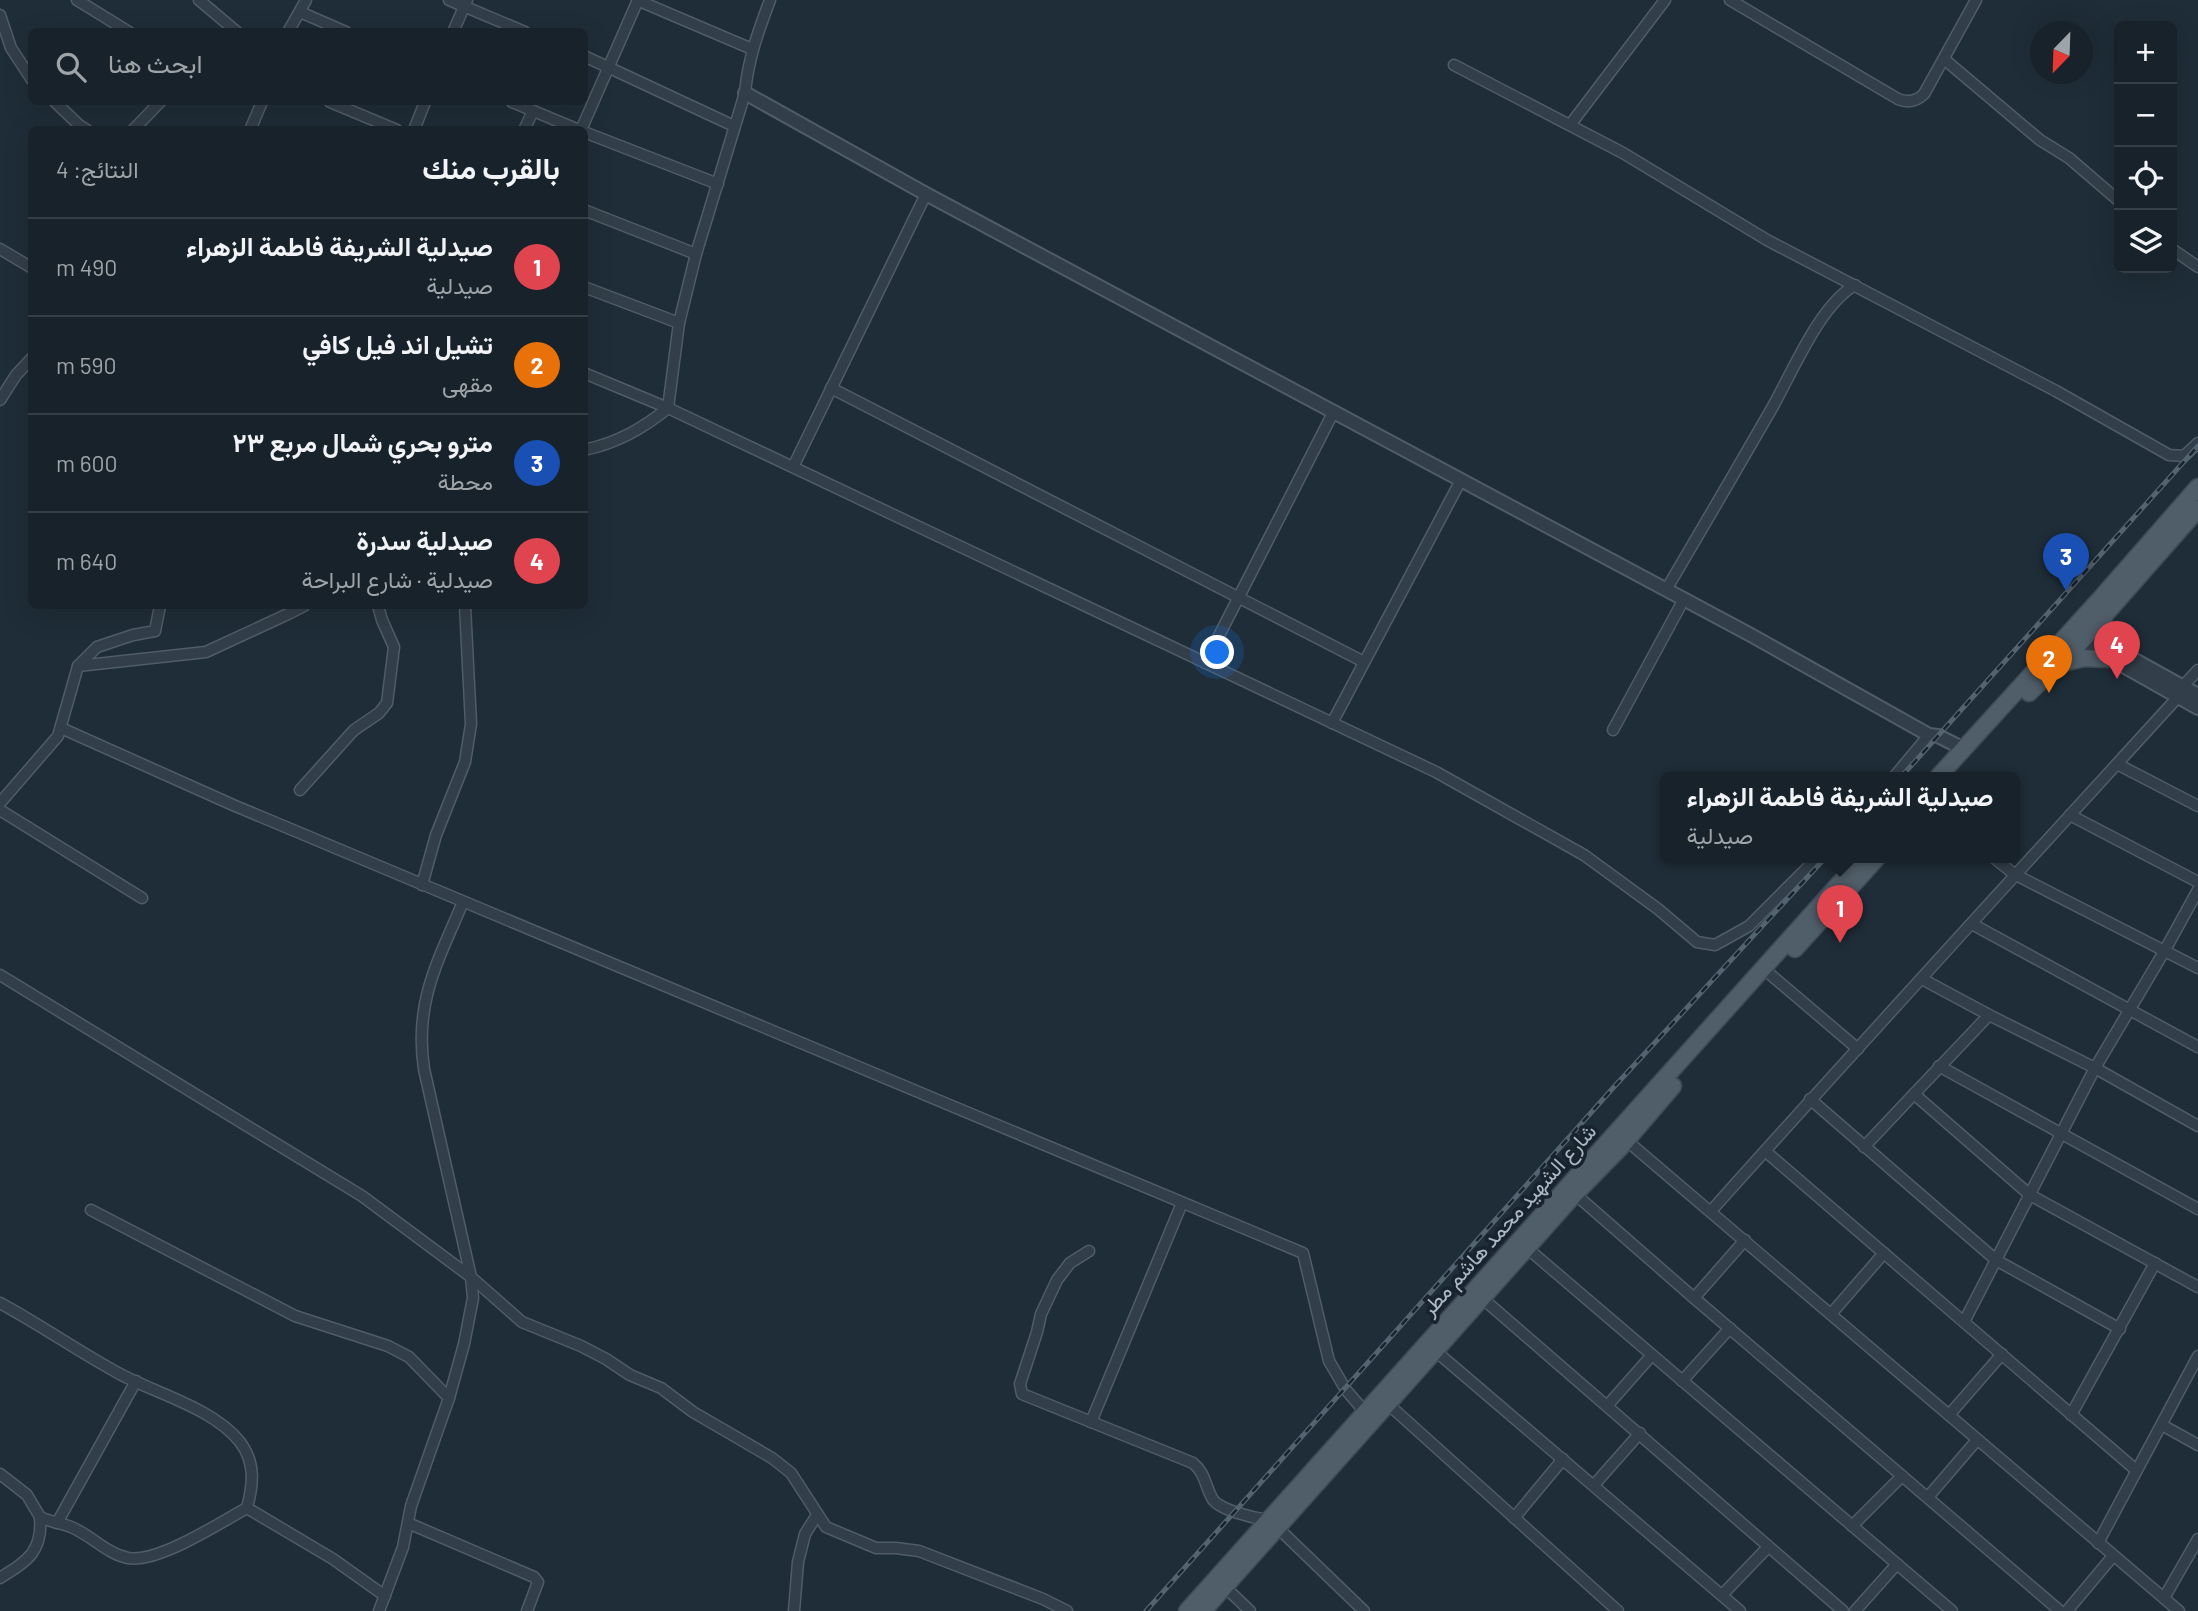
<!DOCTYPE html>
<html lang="ar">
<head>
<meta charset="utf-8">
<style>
	body { margin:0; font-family:Barlow,Vazirmatn,sans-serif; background:#242f36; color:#f1f3f6; direction:rtl }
	.controls { position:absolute; right:21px; top:21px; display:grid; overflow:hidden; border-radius:10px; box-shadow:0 7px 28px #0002 }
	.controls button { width:63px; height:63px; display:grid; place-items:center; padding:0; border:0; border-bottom:2px solid #363f47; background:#17222a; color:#f1f3f6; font:35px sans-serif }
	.compass { position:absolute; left:2030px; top:21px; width:63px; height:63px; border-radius:50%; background:#17222a; box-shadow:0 7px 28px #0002; rotate:203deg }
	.you { position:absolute; left:1218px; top:653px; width:24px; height:24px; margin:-18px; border:5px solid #fff; border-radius:50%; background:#1a73e8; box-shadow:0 0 0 10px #1a73e833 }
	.badge { display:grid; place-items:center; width:46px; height:46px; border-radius:50%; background:#79bcfe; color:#fff; font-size:23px; font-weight:700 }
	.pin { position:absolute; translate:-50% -58px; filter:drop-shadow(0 2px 4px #0008) }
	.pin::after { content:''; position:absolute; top:37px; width:24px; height:21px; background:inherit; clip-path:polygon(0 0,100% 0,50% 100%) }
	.popup { position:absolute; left:1660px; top:772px; width:360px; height:91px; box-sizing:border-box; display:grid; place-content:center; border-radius:10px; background:#17222a; filter:drop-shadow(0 2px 5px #0005); font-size:23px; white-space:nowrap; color:#9ea4a8 }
	.popup b { font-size:26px; color:#f1f3f6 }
	.popup::after { content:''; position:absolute; left:50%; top:100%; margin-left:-14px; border:14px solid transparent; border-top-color:#17222a }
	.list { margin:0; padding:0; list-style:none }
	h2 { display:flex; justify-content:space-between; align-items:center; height:91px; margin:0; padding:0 28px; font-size:30px }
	h2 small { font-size:23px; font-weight:400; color:#9ea4a8 }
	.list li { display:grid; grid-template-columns:46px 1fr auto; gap:21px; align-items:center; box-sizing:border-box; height:98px; padding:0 28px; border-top:2px solid #363f47 }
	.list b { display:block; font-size:26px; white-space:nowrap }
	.list p { margin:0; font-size:23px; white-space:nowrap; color:#9ea4a8 }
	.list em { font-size:23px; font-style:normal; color:#9ea4a8 }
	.icon { flex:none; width:38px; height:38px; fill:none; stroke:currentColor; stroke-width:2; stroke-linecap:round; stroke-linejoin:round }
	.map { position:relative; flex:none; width:2198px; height:1611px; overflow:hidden; direction:ltr }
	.search { position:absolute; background:#17222a; box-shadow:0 7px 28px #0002; left:28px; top:28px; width:560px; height:77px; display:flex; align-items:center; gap:18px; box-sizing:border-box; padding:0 24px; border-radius:10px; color:#9ea4a8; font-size:26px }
	.panel { position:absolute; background:#17222a; box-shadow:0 7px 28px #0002; left:28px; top:126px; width:560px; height:483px; border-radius:10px; direction:rtl }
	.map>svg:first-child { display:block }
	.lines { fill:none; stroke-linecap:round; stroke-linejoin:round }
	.minor-casing { stroke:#505c67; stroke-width:13 }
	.tertiary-casing { stroke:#505c67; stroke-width:16 }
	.primary-casing { stroke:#3f4a55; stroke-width:19 }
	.minor { stroke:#323e49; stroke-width:10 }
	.tertiary { stroke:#323e49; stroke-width:12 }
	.primary { stroke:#505e69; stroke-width:16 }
	.rail-casing { stroke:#546370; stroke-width:5 }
	.rail { stroke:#18232d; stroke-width:2.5; stroke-dasharray:8; stroke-linecap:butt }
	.labels { text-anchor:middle; stroke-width:7; stroke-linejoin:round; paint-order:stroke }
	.street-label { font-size:21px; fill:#acb9c6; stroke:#18232d }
</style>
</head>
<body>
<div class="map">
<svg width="2198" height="1611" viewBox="0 0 2198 1611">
	<rect width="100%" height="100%" fill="#1f2d38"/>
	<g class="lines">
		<defs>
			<g id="minor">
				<path d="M77 0 129 32"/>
				<path d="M199 0 237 32"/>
				<path d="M449 0 525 32"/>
				<path d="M637 0 752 49"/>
				<path d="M1730 0 1898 99C1908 103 1917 101 1924 94L1976 0"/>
				<path d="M300 12 346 32"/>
				<path d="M0 15 11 48 32 80"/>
				<path d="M288 32 306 0"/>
				<path d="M453 32 467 0"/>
				<path d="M584 56 734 126"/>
				<path d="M1944 59 2040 140 2069 158 2119 201"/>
				<path d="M1454 65 1623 153 1767 240 2056 391 2169 455 2184 456 2198 443"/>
				<path d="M55 102 79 125 87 130"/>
				<path d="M330 102 397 130"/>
				<path d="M512 102 579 130"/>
				<path d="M1570 125 1665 0"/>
				<path d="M133 130 160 102"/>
				<path d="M250 130 262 102"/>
				<path d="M414 130 425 102"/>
				<path d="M524 130 533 111"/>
				<path d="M581 130 638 0"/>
				<path d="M584 132 718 184"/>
				<path d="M584 210 696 254"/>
				<path d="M0 249 32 268"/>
				<path d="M2172 249 2198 267"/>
				<path d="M584 287 679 323"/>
				<path d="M584 373 668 408 1436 772 1584 855 1658 909 1697 942 1715 945 1749 926 1818 857"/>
				<path d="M831 388 1364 662"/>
				<path d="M0 400 16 375 32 358"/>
				<path d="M584 450C617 443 642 429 668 408L679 323 696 254 745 93C748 59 758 32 770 0"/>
				<path d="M793 467 926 194"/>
				<path d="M1666 590C1702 529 1737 469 1772 408 1793 371 1819 306 1855 285"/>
				<path d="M1205 663 1334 411"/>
				<path d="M78 666 206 652 288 614 304 606"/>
				<path d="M2183 686 2198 670"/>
				<path d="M1332 723 1461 480"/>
				<path d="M61 728 233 805 1303 1253 1329 1361 1346 1390 1365 1412"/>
				<path d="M1613 730 1684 599"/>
				<path d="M2117 764 2198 806"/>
				<path d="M1894 777 1929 735"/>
				<path d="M300 790 354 730 379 713 387 703 394 647 382 620 378 606"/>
				<path d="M0 803 58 736 78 666 97 647 133 635 155 631 160 606"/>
				<path d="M0 810 142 898"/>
				<path d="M2070 815 2198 882"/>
				<path d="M1993 857 2014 874 2198 968"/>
				<path d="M422 885 436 835 465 762 471 724 465 606"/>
				<path d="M1972 924 2198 1047"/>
				<path d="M0 975 362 1196 471 1277 522 1322 581 1346 606 1359 630 1375 661 1388 693 1412 772 1458 791 1473 826 1527 876 1548H896L919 1551 1043 1599 1067 1611"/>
				<path d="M1771 975 1858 1049"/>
				<path d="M1922 979 1989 1015 2095 1068 2198 1126"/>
				<path d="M1989 1015 1914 1094 2030 1195 2198 1287"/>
				<path d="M1939 1066 2198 1209"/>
				<path d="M1810 1099 1996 1260 2120 1329"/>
				<path d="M1626 1140 2179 1611"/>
				<path d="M1864 1147 1914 1094"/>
				<path d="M1765 1151 2136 1470"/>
				<path d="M1575 1194 1694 1298 2060 1611"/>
				<path d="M91 1210 295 1316 388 1346 409 1357 449 1398"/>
				<path d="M1711 1211C1865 1039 2022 868 2178 697"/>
				<path d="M1527 1248 1952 1611"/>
				<path d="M1089 1251 1070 1263 1057 1280 1041 1314 1037 1332 1020 1384 1022 1394 1193 1463C1205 1473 1205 1485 1212 1498 1218 1510 1254 1518 1268 1520"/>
				<path d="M1482 1298 1843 1611"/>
				<path d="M1694 1298 1745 1240"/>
				<path d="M0 1303C41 1325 79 1352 120 1374 157 1394 213 1408 240 1442 256 1463 253 1485 247 1508"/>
				<path d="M1831 1314 1884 1253"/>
				<path d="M1965 1320 2095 1068 2165 950 2198 890"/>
				<path d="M1432 1348 1740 1611"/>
				<path d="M1682 1381 1730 1328"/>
				<path d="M1388 1404 1618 1611"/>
				<path d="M1607 1406 1652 1355"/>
				<path d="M1949 1415 2002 1354"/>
				<path d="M2071 1415 2155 1263"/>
				<path d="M1091 1422 1182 1203"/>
				<path d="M2162 1425 2198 1445"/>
				<path d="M0 1474 27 1495 40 1517C50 1522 61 1523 71 1527 91 1535 107 1554 128 1558 159 1563 219 1523 247 1508L333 1559 385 1596"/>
				<path d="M1594 1485 1640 1433"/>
				<path d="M1928 1497 1977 1440"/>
				<path d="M1514 1518 1563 1459"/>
				<path d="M57 1523 136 1381"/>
				<path d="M408 1523 534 1577 538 1582 527 1611"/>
				<path d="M1852 1526 1902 1476"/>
				<path d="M1278 1528 1364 1611"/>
				<path d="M2098 1543 2198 1356"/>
				<path d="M0 1578C27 1561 43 1552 40 1517"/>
				<path d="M1225 1587 1250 1611"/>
				<path d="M1722 1595 1768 1547"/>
				<path d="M2164 1598 2198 1539"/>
				<path d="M379 1611 403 1547 411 1506 449 1398 464 1344 473 1298 471 1277 424 1069C414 1002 438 961 463 902"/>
				<path d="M794 1611 798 1562 805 1534 817 1515"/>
				<path d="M1855 1611 1897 1564"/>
				<path d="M2067 1611 2113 1556"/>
			</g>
			<g id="tertiary">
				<path d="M745 93 926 194 1749 634 1929 735 1938 736 1964 749"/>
				<path d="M2088 634 2198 695"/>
				<path d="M2081 642 2198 708"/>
			</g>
			<g id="primary">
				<path d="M2103 617 2107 639 2113 649"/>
				<path d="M2059 664 2084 658 2109 659"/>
				<path d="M2029 693 2081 642 2198 509"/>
				<path d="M1938 777 2101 598 2198 487"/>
				<path d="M1795 949 1878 857"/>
				<path d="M1187 1611 1863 857"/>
				<path d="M1203 1611 1575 1194 1620 1148 1673 1086"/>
			</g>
		</defs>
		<use href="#minor" class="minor-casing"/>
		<use href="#tertiary" class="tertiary-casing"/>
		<use href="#primary" class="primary-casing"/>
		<use href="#minor" class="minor"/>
		<use href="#tertiary" class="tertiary"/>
		<use href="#primary" class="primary"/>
		<defs>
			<g id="rail">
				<path d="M1901 777 2198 446"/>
				<path d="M1146 1611 1613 1088 1826 857"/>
			</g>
		</defs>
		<use href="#rail" class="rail-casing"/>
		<use href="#rail" class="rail"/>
	</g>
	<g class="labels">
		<g class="street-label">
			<text transform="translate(1509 1220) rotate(-48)" y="7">شارع الشهيد محمد هاشم مطر</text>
		</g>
	</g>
</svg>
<div class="controls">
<button>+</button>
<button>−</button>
<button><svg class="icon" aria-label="locate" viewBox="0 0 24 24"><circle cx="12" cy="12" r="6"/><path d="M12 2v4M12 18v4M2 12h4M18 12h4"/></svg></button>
<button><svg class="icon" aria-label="layers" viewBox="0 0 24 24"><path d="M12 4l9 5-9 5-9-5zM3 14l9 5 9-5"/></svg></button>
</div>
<svg class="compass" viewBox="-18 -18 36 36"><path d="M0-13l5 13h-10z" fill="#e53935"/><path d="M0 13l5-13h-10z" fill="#9ea4a8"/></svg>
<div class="you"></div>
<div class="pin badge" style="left:1840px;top:943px;background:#e0444e">1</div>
<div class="popup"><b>صيدلية الشريفة فاطمة الزهراء</b>صيدلية</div>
<div class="pin badge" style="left:2049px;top:693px;background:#e8710a">2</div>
<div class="pin badge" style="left:2066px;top:591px;background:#1a4fb4">3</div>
<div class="pin badge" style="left:2117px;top:679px;background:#e0444e">4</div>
<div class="search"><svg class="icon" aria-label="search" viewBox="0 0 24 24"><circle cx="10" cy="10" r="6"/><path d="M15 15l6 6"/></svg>ابحث هنا</div>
<section class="panel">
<h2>بالقرب منك<small>النتائج: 4</small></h2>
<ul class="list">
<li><span class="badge" style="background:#e0444e">1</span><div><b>صيدلية الشريفة فاطمة الزهراء</b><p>صيدلية</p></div><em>490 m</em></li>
<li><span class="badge" style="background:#e8710a">2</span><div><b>تشيل اند فيل كافي</b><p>مقهى</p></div><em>590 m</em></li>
<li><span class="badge" style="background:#1a4fb4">3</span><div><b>مترو بحري شمال مربع ٢٣</b><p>محطة</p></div><em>600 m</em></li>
<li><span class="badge" style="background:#e0444e">4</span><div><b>صيدلية سدرة</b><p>صيدلية · شارع البراحة</p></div><em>640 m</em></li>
</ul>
</section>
</div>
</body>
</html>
